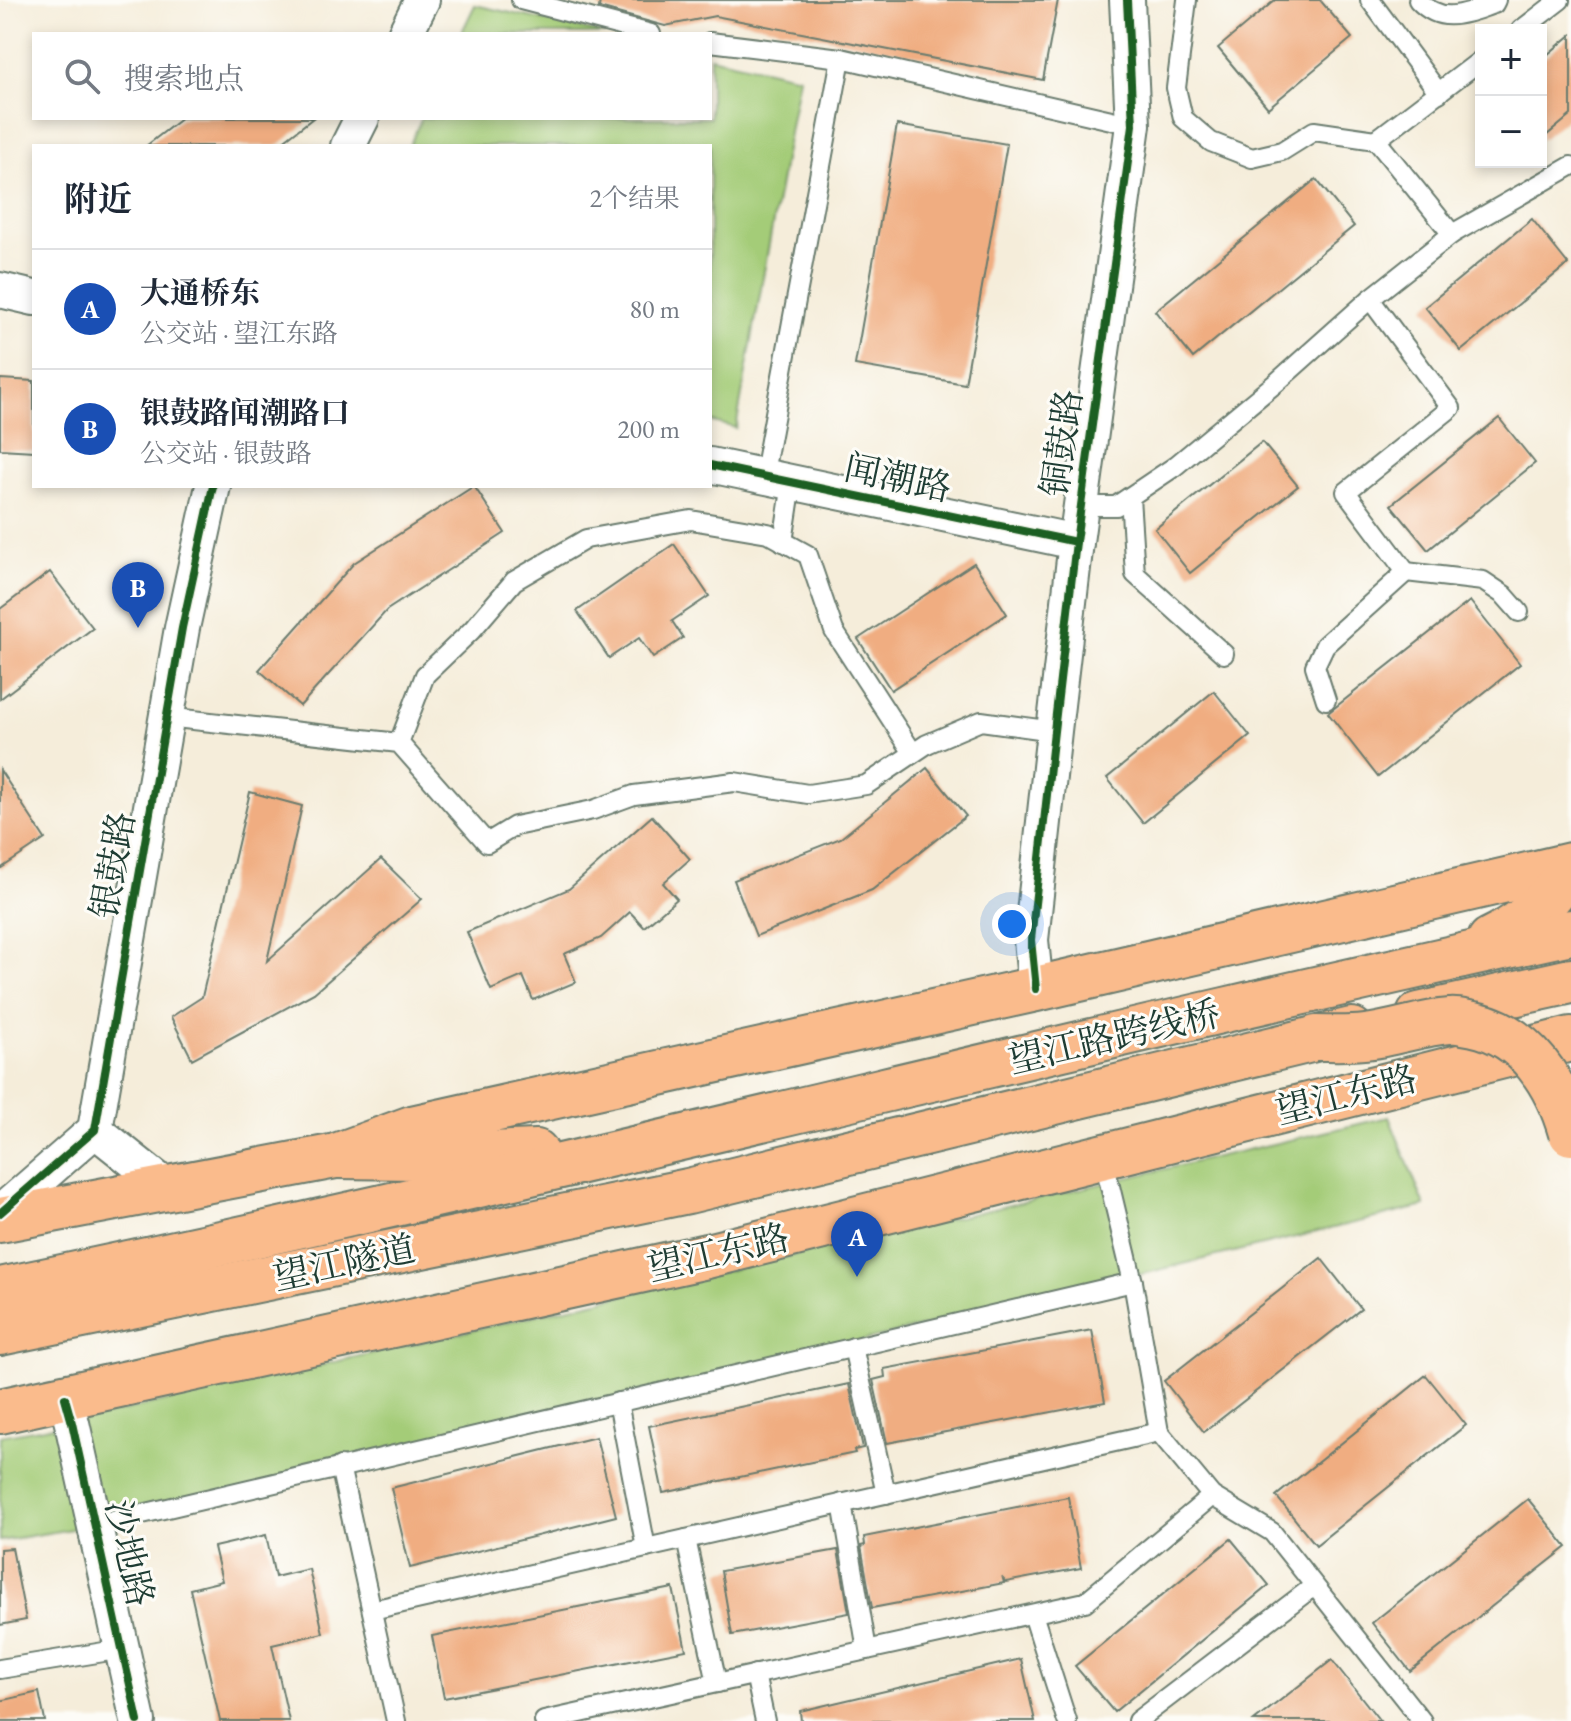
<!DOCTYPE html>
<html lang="zh">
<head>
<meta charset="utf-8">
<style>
	body { margin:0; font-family:"EB Garamond","Noto Serif SC",serif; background:#f6f6f7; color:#1f2937 }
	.controls { position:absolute; right:24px; top:24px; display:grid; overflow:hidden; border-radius:0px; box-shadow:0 4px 12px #0003 }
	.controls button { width:72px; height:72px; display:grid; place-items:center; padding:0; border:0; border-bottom:2px solid #e0e1e3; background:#fff; color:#1f2937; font:40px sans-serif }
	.you { position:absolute; left:1012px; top:924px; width:28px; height:28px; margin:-20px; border:6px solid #fff; border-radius:50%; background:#1a73e8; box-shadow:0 0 0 12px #1a73e833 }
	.badge { display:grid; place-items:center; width:52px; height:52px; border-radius:50%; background:#0f766e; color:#fff; font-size:26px; font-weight:700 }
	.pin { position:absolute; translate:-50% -66px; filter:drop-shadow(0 2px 4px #0008) }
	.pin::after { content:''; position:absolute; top:42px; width:28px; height:24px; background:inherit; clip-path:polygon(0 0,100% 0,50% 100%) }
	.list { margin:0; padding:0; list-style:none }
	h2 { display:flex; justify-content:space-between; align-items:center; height:104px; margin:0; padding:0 32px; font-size:34px }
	h2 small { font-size:26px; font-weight:400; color:#747a83 }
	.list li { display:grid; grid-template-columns:52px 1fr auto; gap:24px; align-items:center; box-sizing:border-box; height:120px; padding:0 32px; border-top:2px solid #e0e1e3 }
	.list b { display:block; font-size:30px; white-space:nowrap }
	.list p { margin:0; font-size:26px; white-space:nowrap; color:#747a83 }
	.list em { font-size:26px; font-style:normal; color:#747a83 }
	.icon { flex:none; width:44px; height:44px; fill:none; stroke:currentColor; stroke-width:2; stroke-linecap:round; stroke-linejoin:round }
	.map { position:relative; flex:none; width:1571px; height:1721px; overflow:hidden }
	.search { position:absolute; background:#fff; box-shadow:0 4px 12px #0003; left:32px; top:32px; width:680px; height:88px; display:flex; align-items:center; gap:20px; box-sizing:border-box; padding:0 28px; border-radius:0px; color:#747a83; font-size:30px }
	.panel { position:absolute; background:#fff; box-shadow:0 4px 12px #0003; left:32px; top:144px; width:680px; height:344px; border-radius:0px }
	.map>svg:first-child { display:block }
	.green { fill:#a4cc78; stroke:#628456; stroke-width:2 }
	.building { fill:#f0ad81 }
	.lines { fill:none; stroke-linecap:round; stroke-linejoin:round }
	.service-casing { stroke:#6a7b6e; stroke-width:22 }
	.minor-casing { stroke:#6a7b6e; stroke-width:38 }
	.primary-casing { stroke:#6a7b6e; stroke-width:48 }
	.trunk-casing { stroke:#6a7b6e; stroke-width:48 }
	.service { stroke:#fff; stroke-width:18 }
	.minor { stroke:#fff; stroke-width:34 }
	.primary { stroke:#fabb8c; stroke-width:44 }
	.trunk { stroke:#fabb8c; stroke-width:44 }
	.trunk-bridge-casing { stroke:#6a7b6e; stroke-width:48; stroke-linecap:butt }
	.trunk-bridge { stroke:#fabb8c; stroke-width:44 }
	.cycleway-casing { stroke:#fdfcf7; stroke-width:13 }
	.cycleway { stroke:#1b5e20; stroke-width:8 }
	.labels { text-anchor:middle; stroke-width:6; stroke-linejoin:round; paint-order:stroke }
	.street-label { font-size:36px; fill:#1f3d34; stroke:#fdfcf7 }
</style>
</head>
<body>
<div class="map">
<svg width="1571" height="1721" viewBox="0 0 1571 1721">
	<rect width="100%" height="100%" fill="#fdfcf7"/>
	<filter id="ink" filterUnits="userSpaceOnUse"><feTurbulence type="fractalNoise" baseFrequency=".0125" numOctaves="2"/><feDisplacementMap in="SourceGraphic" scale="16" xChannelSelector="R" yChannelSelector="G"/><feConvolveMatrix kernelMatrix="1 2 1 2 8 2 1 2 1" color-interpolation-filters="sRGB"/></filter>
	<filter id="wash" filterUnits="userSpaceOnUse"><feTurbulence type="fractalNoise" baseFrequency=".006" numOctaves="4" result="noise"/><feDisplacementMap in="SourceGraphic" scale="32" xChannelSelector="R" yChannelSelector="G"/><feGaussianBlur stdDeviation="1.8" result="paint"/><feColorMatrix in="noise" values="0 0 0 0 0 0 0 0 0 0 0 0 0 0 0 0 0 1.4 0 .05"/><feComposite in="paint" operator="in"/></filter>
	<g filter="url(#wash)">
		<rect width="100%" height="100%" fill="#f5edda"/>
		<g class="green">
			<path d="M475 5 606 34H461Z"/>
			<path d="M710 57 799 77 736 428 710 421V146H409L422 118H710Z"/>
			<path d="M1389 1117 1425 1206 95 1525 0 1541V1436L72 1423Z"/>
		</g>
		<g id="blocks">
			<g class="building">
				<path d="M600 0H1058L1043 80 715 16 665 26 599 8Z"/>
				<path d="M1275 0H1320L1352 38 1268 108 1218 48Z"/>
				<path d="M1571 35V115L1541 140V60Z"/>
				<path d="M182 118H313L277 146H146Z"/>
				<path d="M897 125 1007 144 965 384 855 365Z"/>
				<path d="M1316 179 1354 226 1193 358 1155 311Z"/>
				<path d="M1532 219 1568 264 1461 351 1425 307Z"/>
				<path d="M0 379 34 381V451L0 449Z"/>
				<path d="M1499 418 1535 463 1428 550 1391 505Z"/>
				<path d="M1262 442 1298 486 1190 573 1155 529Z"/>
				<path d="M474 486 505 533 387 610 300 706 259 670 354 563Z"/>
				<path d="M674 544 709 596 672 621 683 638 653 658 639 638 609 658 577 611Z"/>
				<path d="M974 563 1007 614 891 690 858 639Z"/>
				<path d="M50 572 93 628 0 699V609Z"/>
				<path d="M1470 601 1520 664 1378 777 1328 713Z"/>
				<path d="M1214 691 1250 736 1143 823 1107 778Z"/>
				<path d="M927 768 966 816 872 890 756 936 734 880 841 838Z"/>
				<path d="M0 770 45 839 0 869Z"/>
				<path d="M250 792 302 806 267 961 381 859 422 899 314 993 192 1059 171 1017 202 997Z"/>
				<path d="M652 816 690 859 663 883 677 899 644 927 630 912 601 938 564 954 576 982 533 1000 523 976 491 990 467 932 569 889Z"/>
				<path d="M1321 1258 1361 1309 1204 1432 1164 1381Z"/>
				<path d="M1092 1330 1105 1402 887 1443 873 1380 885 1377 884 1369Z"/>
				<path d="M1426 1375 1466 1425 1316 1545 1276 1496Z"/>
				<path d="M849 1384 863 1448 854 1450 855 1453 663 1493 649 1426Z"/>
				<path d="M596 1437 616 1516 410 1568 391 1488Z"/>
				<path d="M1068 1497 1081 1568 1006 1582 1003 1579 1004 1583 872 1608 861 1546 865 1545 864 1537Z"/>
				<path d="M1528 1499 1567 1547 1410 1671 1372 1623Z"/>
				<path d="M266 1535 275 1577 309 1569 323 1633 272 1645 289 1721H220L190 1589 222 1581 214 1547Z"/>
				<path d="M1231 1539 1269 1585 1114 1712 1075 1666Z"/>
				<path d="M12 1548 26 1620 0 1625V1549Z"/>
				<path d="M838 1550 849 1613 732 1635 721 1571Z"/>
				<path d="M673 1588 686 1650 444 1698 432 1636Z"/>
				<path d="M1021 1659 1035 1721H801L800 1711Z"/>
				<path d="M1332 1660 1380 1721H1254Z"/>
				<path d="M39 1692 45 1721H0V1701Z"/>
			</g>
		</g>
	</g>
	<g filter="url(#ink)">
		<use href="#blocks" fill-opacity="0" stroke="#6a7b6e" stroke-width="2"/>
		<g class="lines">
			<defs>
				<g id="service">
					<path d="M521 0 651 34"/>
					<path d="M1187 0 1176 88 1183 118 1211 142 1252 158 1282 151 1314 131 1376 140"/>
					<path d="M1370 0 1439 93"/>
					<path d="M1418 0C1442 26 1466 13 1494 4L1496 0"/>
					<path d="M1521 30 1560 0"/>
					<path d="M710 42 841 58"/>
					<path d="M1452 234 1571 166"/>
					<path d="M763 478 841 58 1133 125"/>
					<path d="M1130 497 1135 574 1224 654"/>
					<path d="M1081 506H1116L1174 467 1277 382 1370 299"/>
					<path d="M783 542 792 483"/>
					<path d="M1406 572 1483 581 1504 595 1519 612"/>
					<path d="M1326 700 1315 666 1325 645 1406 572 1346 492 1451 408 1370 299 1452 234 1376 140 1481 60"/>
					<path d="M166 717 399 743 487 843 515 826 593 810 634 795 734 782 808 794 866 785 927 744 981 721 1054 731"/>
					<path d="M399 743 425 675 472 630 514 581 586 539 691 520 768 533 808 555 834 631 913 753"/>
					<path d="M1103 1157 1133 1282 1159 1432 1212 1496 1272 1532 1422 1721"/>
					<path d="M853 1347 886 1494"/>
					<path d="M618 1402 646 1548"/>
					<path d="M340 1466 396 1721"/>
					<path d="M842 1503 867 1650"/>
					<path d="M95 1525 1133 1282"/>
					<path d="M686 1539 717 1683"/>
					<path d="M372 1610 1159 1432"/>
					<path d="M1033 1614 1067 1721"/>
					<path d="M0 1669 122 1649"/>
					<path d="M755 1674 765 1721"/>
					<path d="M544 1721 1085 1602 1212 1496"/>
					<path d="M1137 1721 1314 1586"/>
				</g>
				<g id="minor">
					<path d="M405 34 422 0"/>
					<path d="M348 146 362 118"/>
					<path d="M0 290 34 298"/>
					<path d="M710 465 1076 542"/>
					<path d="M1036 989 1031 940 1054 731 1076 542 1133 125 1127 0"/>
					<path d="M95 1130 168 1188"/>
					<path d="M0 1213 95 1130 182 628 213 486"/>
					<path d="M65 1398 72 1423 138 1721"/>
				</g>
				<g id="primary">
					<path d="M0 1220 336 1156 412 1128 1036 989 1571 865"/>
					<path d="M0 1411 707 1256 1571 1039"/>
				</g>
				<g id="trunk">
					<path d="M1490 940C1524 924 1551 899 1571 868"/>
					<path d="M1419 1015 1571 981"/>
					<path d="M336 1156 417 1157 536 1152"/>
					<path d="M0 1290C526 1182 1046 1046 1571 932"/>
					<path d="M0 1333 688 1191 1352 1030"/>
				</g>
			</defs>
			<use href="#service" class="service-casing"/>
			<use href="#minor" class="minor-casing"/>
			<use href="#primary" class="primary-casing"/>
			<use href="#trunk" class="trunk-casing"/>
			<use href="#service" class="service"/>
			<use href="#minor" class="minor"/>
			<use href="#primary" class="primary"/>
			<use href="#trunk" class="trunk"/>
			<defs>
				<path id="trunk-bridge" d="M1316 1038C1332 1038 1349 1039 1365 1037 1394 1034 1421 1023 1450 1021 1458 1020 1466 1023 1474 1024 1527 1035 1557 1084 1571 1133"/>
			</defs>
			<use href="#trunk-bridge" class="trunk-bridge-casing"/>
			<use href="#trunk-bridge" class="trunk-bridge"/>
			<defs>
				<g id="cycleway">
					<path d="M710 465 1076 542"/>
					<path d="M1036 989 1031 940 1054 731 1076 542 1133 125 1127 0"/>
					<path d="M0 1213 95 1130 182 628 213 486"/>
					<path d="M65 1398 72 1423 138 1721"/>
				</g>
			</defs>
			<use href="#cycleway" class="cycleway-casing"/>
			<use href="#cycleway" class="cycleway"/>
		</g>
	</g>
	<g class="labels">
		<g class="street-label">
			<text transform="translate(1061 443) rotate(-82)" y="13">铜鼓路</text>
			<text transform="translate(898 477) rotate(12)" y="13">闻潮路</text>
			<text transform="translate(112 865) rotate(-80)" y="13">银鼓路</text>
			<text transform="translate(1114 1036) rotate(-13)" y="13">望江路跨线桥</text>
			<text transform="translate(1346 1094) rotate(-14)" y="13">望江东路</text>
			<text transform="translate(718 1252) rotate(-13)" y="13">望江东路</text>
			<text transform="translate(344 1262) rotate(-12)" y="13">望江隧道</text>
			<text transform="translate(130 1553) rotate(77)" y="13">沙地路</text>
		</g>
	</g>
</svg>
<div class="controls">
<button>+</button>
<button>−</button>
</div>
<div class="you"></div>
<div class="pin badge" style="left:857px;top:1277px;background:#1a4fb4">A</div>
<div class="pin badge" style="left:138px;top:628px;background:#1a4fb4">B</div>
<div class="search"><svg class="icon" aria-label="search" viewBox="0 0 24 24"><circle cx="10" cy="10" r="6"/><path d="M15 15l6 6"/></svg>搜索地点</div>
<section class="panel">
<h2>附近<small>2个结果</small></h2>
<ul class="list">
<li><span class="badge" style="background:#1a4fb4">A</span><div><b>大通桥东</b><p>公交站 · 望江东路</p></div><em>80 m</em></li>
<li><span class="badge" style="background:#1a4fb4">B</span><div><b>银鼓路闻潮路口</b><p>公交站 · 银鼓路</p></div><em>200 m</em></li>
</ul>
</section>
</div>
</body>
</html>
